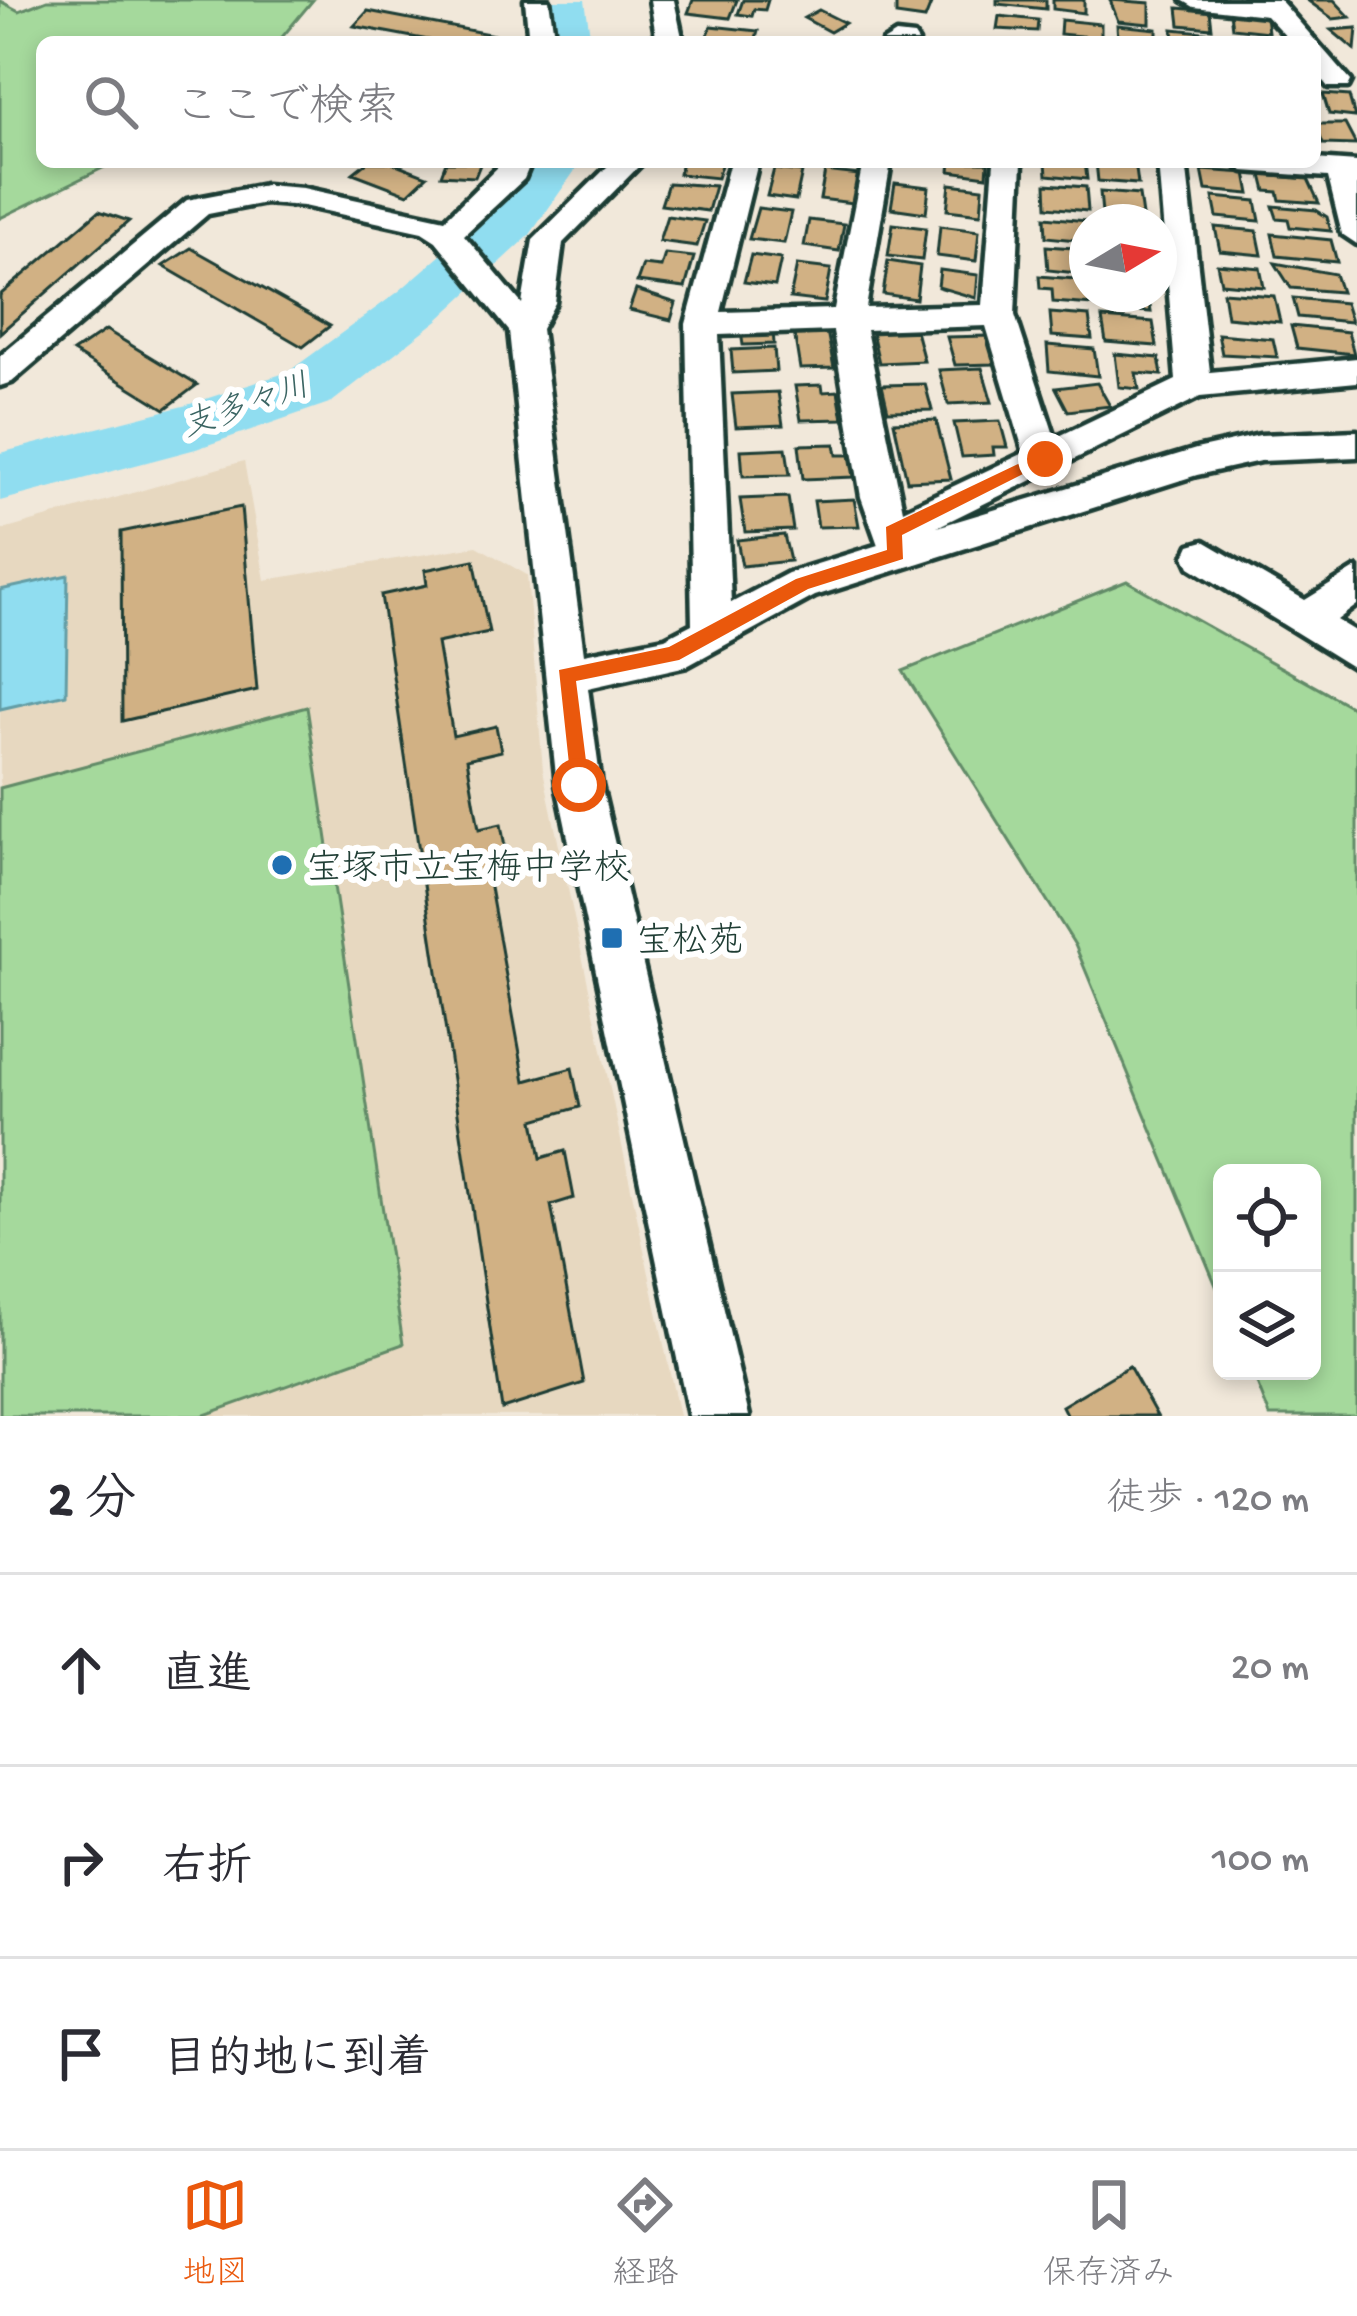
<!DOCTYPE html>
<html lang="ja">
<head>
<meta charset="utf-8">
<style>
	body { margin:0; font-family:"Gochi Hand","Klee One",sans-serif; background:#f7f7f7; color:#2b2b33 }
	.controls { position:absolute; right:36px; bottom:36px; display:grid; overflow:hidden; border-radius:18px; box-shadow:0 6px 18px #0003 }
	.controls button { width:108px; height:108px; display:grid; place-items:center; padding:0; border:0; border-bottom:3px solid #e1e1e2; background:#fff; color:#2b2b33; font:60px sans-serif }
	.compass { position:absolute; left:1069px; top:204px; width:108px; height:108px; border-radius:50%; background:#fff; box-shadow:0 6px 18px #0003; rotate:80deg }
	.stop { position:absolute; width:36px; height:36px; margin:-27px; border:9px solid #ea580c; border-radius:50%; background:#fff }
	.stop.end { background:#ea580c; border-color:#fff; box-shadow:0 3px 12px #0008 }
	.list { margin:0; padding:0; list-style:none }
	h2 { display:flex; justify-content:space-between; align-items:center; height:156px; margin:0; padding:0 48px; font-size:51px }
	h2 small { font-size:39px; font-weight:400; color:#7c7c81 }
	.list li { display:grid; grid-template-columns:78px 1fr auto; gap:36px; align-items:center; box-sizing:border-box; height:192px; padding:0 48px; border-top:3px solid #e1e1e2 }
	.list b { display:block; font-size:45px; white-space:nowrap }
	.list em { font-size:39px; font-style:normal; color:#7c7c81 }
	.icon { flex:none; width:66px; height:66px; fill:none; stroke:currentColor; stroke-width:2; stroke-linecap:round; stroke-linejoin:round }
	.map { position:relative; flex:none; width:1357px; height:1416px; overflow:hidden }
	.search { position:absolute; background:#fff; box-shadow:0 6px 18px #0003; left:36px; right:36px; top:36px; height:132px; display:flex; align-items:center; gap:30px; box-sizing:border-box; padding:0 42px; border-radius:18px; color:#7c7c81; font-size:45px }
	.sheet { height:732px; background:#fff }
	nav { display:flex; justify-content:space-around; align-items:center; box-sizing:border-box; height:168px; border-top:3px solid #e1e1e2; background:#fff; font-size:33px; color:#7c7c81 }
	nav a { display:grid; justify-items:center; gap:6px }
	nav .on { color:#ea580c }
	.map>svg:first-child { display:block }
	.built { fill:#e7d8c0 }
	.green { fill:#a5d99c; stroke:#628b68; stroke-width:3 }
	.water { fill:#90ddf0; stroke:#639da5; stroke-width:3 }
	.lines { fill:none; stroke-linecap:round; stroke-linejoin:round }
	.river { fill:#90ddf0; fill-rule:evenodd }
	.building { fill:#d1b184; stroke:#1f3d34; stroke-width:3 }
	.minor-casing { stroke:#1f3d34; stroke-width:9 }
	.minor { fill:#fff; fill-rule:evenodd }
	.route { fill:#ea580c }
	.poi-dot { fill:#1f6fb2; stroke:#fff; stroke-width:4.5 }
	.labels { text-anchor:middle; stroke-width:12; stroke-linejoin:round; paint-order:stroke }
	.far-water-label { font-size:33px; font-style:italic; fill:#3b6563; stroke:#fff }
	.poi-label { font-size:36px; fill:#1f3d34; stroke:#fff; text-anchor:start }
</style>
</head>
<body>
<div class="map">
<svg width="1357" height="1416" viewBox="0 0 1357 1416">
	<rect width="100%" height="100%" fill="#f1e8da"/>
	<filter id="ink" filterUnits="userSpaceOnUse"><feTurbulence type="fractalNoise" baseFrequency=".00833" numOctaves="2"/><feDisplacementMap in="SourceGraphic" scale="24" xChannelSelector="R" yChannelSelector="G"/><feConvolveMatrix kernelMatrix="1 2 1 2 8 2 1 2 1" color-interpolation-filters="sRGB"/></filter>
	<g filter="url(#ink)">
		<path class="built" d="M244 461 265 580 477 546 527 575 543 770 679 1416H0V531Z"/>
		<g class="green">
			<path d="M47 0H313L278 42H42V162H115L0 218V1L19 11Z"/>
			<path d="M1127 581 1357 710V1416H1270L1252 1371H1312V1173H1222V1300L1075 945 903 671Z"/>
			<path d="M307 707 403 1344 202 1416H0V788Z"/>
		</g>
		<path class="water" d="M68 575 66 694 0 709V590Z"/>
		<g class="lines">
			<g class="river">
				<path d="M541 0H585L591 42H545Z"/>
				<path d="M529 162H581L529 236 438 320 332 402 196 449 0 501V453L187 405 288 372 398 292 491 212Z"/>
			</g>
		</g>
		<g class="building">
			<path d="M693 0H737L730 18 688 13Z"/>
			<path d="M743 0H768L765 10 754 9 752 16 738 14Z"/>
			<path d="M896 0H917L931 4 925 19 896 15Z"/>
			<path d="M997 0H1046V9L997 4Z"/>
			<path d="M1053 0H1084V13L1053 9Z"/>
			<path d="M1110 0 1150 3V24L1118 21Z"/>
			<path d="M1307 0H1334L1350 17 1333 19Z"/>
			<path d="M1178 8 1210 11 1212 28 1180 25Z"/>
			<path d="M819 10 845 23 830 32 804 18Z"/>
			<path d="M368 11 515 39 439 42 354 26Z"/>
			<path d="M1230 12 1266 16 1268 32 1232 28Z"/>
			<path d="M999 16 1038 20 1037 31 997 29Z"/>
			<path d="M1061 20 1101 24V38L1060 34Z"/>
			<path d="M1117 25 1157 29V42L1118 40Z"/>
			<path d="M711 26 758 31 755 42 706 41Z"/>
			<path d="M1357 28 1355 50 1331 30Z"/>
			<path d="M1173 29 1213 33 1214 42H1174Z"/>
			<path d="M1323 94 1349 96 1355 117 1329 114Z"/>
			<path d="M1315 124H1345L1356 145 1323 144Z"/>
			<path d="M367 162H391L427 176 408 194 353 173Z"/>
			<path d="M446 162H481L475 177 441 175Z"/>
			<path d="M682 162H722L717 178 679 174Z"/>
			<path d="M951 162H988L987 176 950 171Z"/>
			<path d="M1046 162H1085L1087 179 1047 175Z"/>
			<path d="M1096 162H1135L1138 184 1098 181Z"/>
			<path d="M774 169 802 172 796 200 767 196Z"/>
			<path d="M1202 170 1246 173 1250 194 1206 190Z"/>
			<path d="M825 171 859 175 853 203 820 199Z"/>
			<path d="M1262 175 1308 179 1319 203 1280 200 1278 192 1266 191Z"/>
			<path d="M668 183 715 186 708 211 661 205Z"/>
			<path d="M895 183 929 187 926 213 891 208Z"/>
			<path d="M950 184 983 188 981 214 947 210Z"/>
			<path d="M1046 184 1086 187 1088 211 1047 207Z"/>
			<path d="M1100 192 1139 195 1142 216 1102 213Z"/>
			<path d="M1213 197 1256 201 1260 221 1217 217Z"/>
			<path d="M1273 206 1316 210 1327 217 1331 231 1290 227 1288 219 1277 218Z"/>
			<path d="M758 208 791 212 784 243 749 239Z"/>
			<path d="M99 211 129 221 0 333V295Z"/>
			<path d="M667 216 705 221 697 246 659 241Z"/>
			<path d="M1045 217 1087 221V241L1046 237Z"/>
			<path d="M809 220 844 224 839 251 804 246Z"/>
			<path d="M893 224 926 228 922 260 888 256Z"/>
			<path d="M940 226 979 231 976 261 937 256Z"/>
			<path d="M1215 227 1257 231 1262 255 1220 251Z"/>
			<path d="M1272 234 1331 240 1337 262 1277 256Z"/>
			<path d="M1046 246 1087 249V274L1048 270Z"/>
			<path d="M191 248 330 326 303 347 163 266Z"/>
			<path d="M665 254 694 257 685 288 637 282 643 265 661 267Z"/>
			<path d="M751 255 781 259 775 286 744 282Z"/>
			<path d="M888 261 920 266 916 299 883 294Z"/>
			<path d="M1275 263 1335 274 1341 292 1291 288Z"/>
			<path d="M1217 264 1260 268 1264 287 1221 283Z"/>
			<path d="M797 265 831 269 825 302 790 298Z"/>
			<path d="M940 270 978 275 976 298 938 287Z"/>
			<path d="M1039 276 1087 280 1095 305 1053 302 1052 289 1040 288Z"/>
			<path d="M636 290 676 303 671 320 629 310Z"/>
			<path d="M1223 292 1274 296 1280 322 1227 317Z"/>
			<path d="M1101 294H1148L1151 312 1102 308Z"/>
			<path d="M1293 298 1345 303 1351 322 1298 317Z"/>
			<path d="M1050 313 1089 316 1092 339 1052 336Z"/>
			<path d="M1102 318 1153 322 1157 346 1106 342Z"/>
			<path d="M1291 326 1348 332 1354 354 1297 348Z"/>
			<path d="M106 330 197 385 165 409 73 352Z"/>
			<path d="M773 331 774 344 743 345 741 332Z"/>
			<path d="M827 331 834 368 800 369 794 332Z"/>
			<path d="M916 331 924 361 879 363 872 332Z"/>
			<path d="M1218 334 1273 339 1277 357 1222 354Z"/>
			<path d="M987 336 995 364 955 365 947 337Z"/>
			<path d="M1047 345 1094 349 1098 376 1049 371Z"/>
			<path d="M774 348 776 371 733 373 731 350Z"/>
			<path d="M1115 354 1159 358 1162 375 1136 373 1139 389 1119 387Z"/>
			<path d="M982 368 992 402 948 404 939 370Z"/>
			<path d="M1097 383 1110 406 1068 411 1056 388Z"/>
			<path d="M925 384 932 410 888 411 882 385Z"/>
			<path d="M822 385 823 392 838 391 843 419 801 420 795 386Z"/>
			<path d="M778 392 783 425 736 427 732 394Z"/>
			<path d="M936 420 951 479 907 481 894 422Z"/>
			<path d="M1000 421 1007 447H993L994 455 962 457 954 423Z"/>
			<path d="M835 444 837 455H850L854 477 803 479 799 445Z"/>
			<path d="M786 448 790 475 743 476 741 450Z"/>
			<path d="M788 497 793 530 745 532 740 499Z"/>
			<path d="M854 499 859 526 818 527 814 501Z"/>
			<path d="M241 507 257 690 122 721 121 532Z"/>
			<path d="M784 535 790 561 742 566 737 540Z"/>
			<path d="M474 560 489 632 437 643 453 736 496 726 501 751 467 759 479 829 501 824 510 877 489 882 525 1081 572 1068 580 1107 534 1120 541 1158 565 1151 574 1198 551 1205 584 1383 502 1409 381 595 427 585 425 570Z"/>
			<path d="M1129 1366 1157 1416H1067L1062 1406Z"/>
		</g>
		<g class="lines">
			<defs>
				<g id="minor">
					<path d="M525 0H549L555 42H529Z"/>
					<path d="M650 0H674L683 42H657Z"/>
					<path d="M1182 0H1280L1351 81 1348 87H1328L1315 71V42H1291L1266 15 1194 7Z"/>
					<path d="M896 34 914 36 918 42H883Z"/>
					<path d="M1315 159 1357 162V244L1342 234 1328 177 1244 171 1230 162Z"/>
					<path d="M503 162H531L524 179 464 235 522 304 533 240 612 162H643L563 243 555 303 541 329 584 654 665 638 692 624 686 324 730 162H758L721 312 834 309 863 162H891L866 308 983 305 994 162H1022L1015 315 1055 438 1176 380 1158 162H1186L1210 372 1357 358V382L1200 397 937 527 1196 449 1260 435 1357 431V457L1260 461 1197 475 815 596 687 666 588 688 601 785 749 1416H689L557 785 509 331 436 241 422 232 303 206 265 203 208 214 12 382 0 386V356L187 200 265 185 303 188 445 219ZM986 326 1024 453 903 510 866 330ZM833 331 861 497 878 545 788 573 731 603 719 335Z"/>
					<path d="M1204 541 1305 600 1357 568V605L1337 620 1357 632V670L1190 567 1185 556 1190 545Z"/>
				</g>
			</defs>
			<use href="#minor" class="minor-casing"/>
			<use href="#minor" class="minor"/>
		</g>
	</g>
	<path class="route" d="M1039 454 1053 459 902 535 903 559 808 589 679 660 576 681 589 785 586 792H572L559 670 669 647 796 579 887 550 886 527Z"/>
	<g class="poi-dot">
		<circle cx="282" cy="865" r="12"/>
		<rect x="600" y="926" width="24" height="24" rx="6"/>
	</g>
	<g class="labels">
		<g class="far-water-label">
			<text transform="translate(245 403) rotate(-19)" y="12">支多々川</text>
		</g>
		<g class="poi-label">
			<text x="306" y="878">宝塚市立宝梅中学校</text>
			<text x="636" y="951">宝松苑</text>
		</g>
	</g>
</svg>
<div class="controls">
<button><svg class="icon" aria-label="locate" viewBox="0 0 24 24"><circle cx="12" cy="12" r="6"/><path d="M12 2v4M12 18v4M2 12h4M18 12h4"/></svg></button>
<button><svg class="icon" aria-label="layers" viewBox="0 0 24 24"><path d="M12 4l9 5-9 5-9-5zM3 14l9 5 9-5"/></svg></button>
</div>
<svg class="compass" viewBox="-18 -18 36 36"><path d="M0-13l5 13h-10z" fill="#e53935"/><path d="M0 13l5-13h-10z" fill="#7c7c81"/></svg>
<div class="stop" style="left:579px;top:785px"></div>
<div class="stop end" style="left:1045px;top:459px"></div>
<div class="search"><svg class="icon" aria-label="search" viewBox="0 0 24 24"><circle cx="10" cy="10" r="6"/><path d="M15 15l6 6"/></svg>ここで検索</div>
</div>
<section class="sheet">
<h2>2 分<small>徒歩 · 120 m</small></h2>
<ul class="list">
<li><svg class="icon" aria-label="ahead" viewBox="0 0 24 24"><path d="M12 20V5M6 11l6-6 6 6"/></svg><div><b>直進</b></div><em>20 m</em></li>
<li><svg class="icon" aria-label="right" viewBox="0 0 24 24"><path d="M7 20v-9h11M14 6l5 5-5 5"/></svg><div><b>右折</b></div><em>100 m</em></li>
<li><svg class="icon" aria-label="arrive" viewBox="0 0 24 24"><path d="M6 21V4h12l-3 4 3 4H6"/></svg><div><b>目的地に到着</b></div></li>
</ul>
</section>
<nav>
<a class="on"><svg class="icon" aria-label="map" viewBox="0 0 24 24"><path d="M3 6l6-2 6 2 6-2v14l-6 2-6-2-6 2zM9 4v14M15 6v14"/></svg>地図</a>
<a><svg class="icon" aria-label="directions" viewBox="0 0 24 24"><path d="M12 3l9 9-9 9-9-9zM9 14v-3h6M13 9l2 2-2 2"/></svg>経路</a>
<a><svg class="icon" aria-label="saved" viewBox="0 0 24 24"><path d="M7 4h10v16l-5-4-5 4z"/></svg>保存済み</a>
</nav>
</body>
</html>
